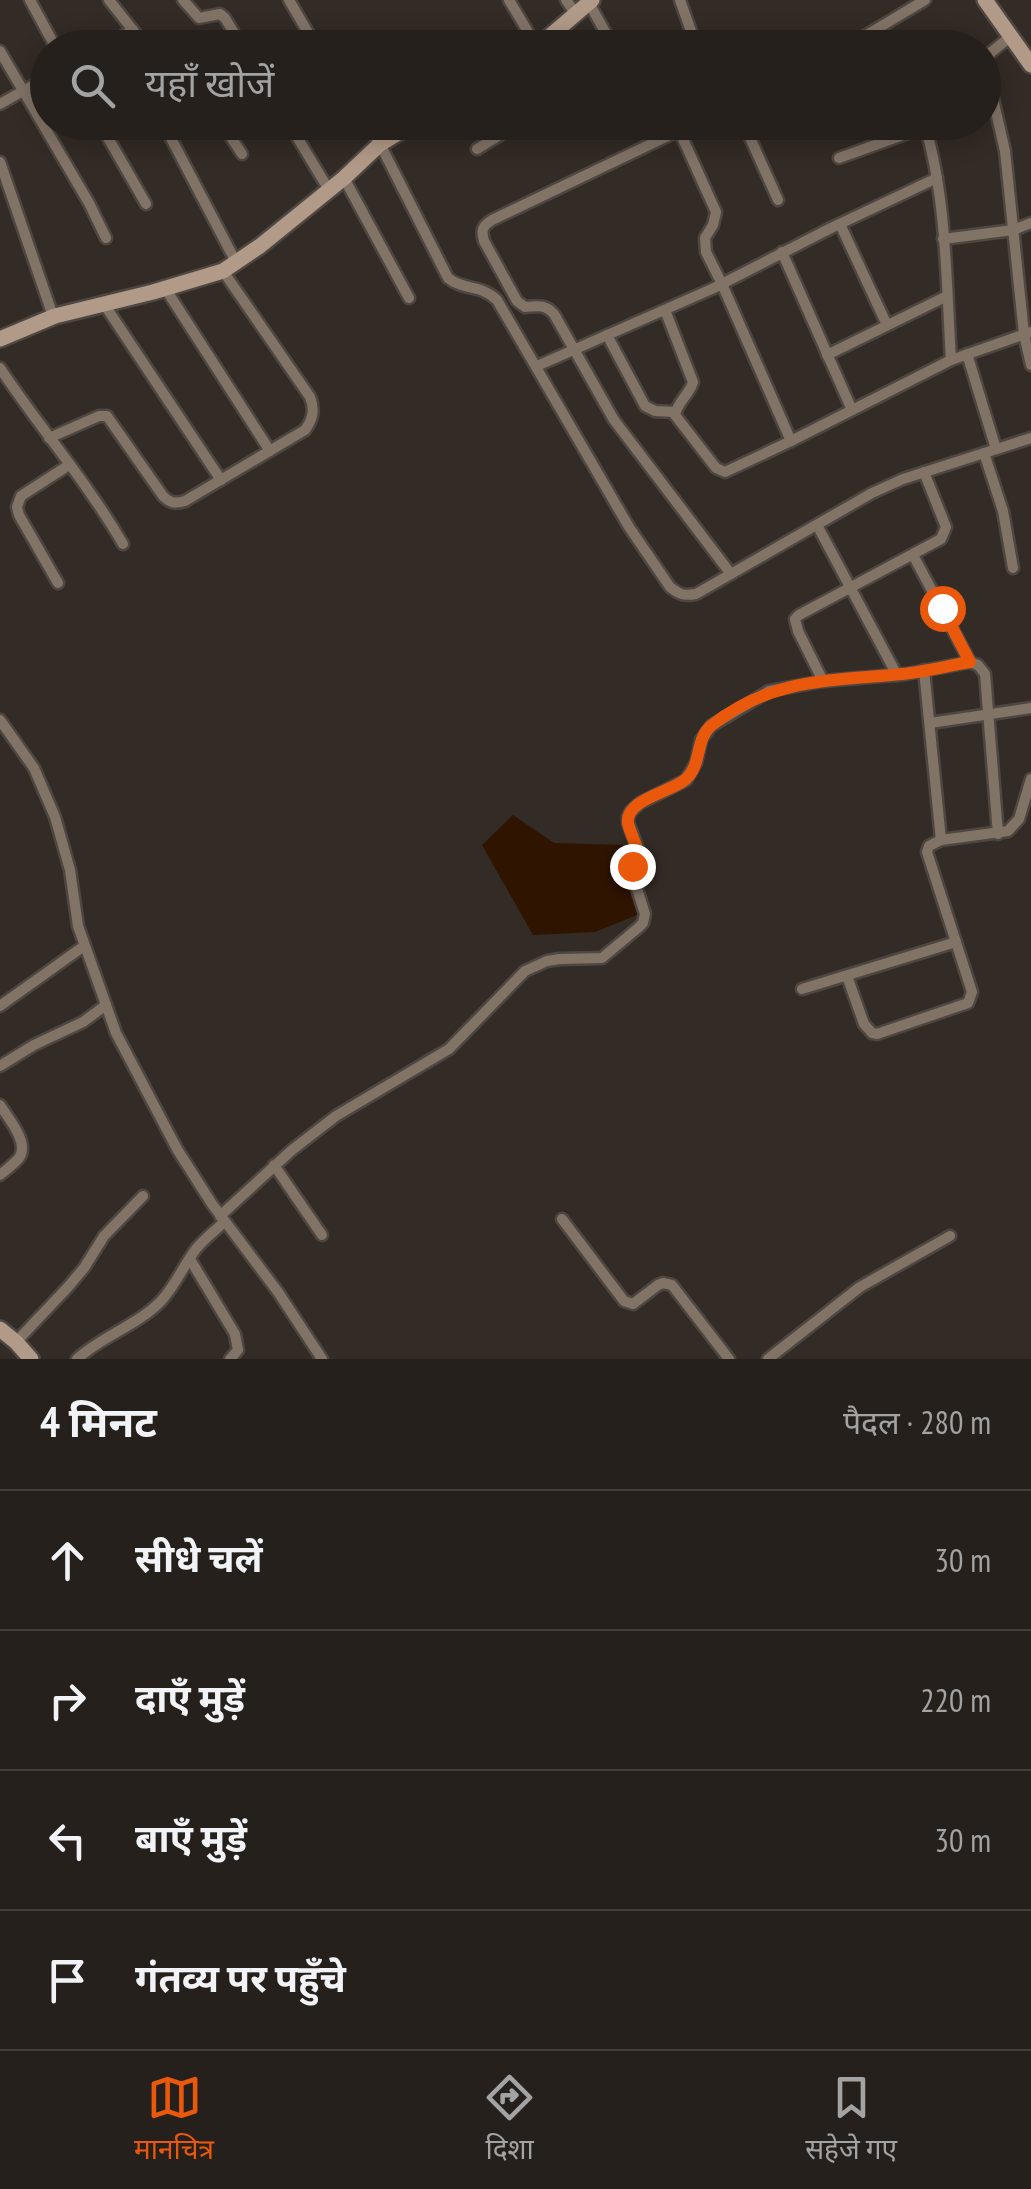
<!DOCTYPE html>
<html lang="hi">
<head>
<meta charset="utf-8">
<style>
	body { margin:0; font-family:"PT Sans Narrow","Noto Sans Devanagari",sans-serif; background:#322d29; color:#f1f3f6 }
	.stop { position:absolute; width:30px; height:30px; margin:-22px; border:8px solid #ea580c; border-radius:50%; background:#fff }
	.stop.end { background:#ea580c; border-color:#fff; box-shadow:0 2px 10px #0008 }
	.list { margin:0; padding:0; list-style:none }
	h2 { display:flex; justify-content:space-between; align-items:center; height:130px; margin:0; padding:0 40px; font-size:42px }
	h2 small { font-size:32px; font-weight:400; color:#a4a3a3 }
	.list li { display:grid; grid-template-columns:65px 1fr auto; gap:30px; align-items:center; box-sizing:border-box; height:140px; padding:0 40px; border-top:2px solid #423e3b }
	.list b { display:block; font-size:38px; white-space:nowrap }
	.list em { font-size:32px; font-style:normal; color:#a4a3a3 }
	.icon { flex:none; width:55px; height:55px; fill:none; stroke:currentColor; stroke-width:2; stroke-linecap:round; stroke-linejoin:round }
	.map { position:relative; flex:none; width:1031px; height:1359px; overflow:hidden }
	.search { position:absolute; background:#26201c; box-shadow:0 5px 25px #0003; left:30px; right:30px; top:30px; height:110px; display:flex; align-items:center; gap:25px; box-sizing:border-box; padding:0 35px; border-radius:55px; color:#a4a3a3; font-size:38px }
	.sheet { height:690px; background:#26201c }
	nav { display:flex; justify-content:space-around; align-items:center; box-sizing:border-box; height:140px; border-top:2px solid #423e3b; background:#26201c; font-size:28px; color:#a4a3a3 }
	nav a { display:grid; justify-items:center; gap:5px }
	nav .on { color:#ea580c }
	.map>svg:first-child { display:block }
	.water { fill:#2f1400 }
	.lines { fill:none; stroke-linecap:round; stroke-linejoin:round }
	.street-casing { stroke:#4e4741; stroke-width:15 }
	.secondary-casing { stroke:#4e4741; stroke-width:20 }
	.street { stroke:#827367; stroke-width:10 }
	.secondary { stroke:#b29a88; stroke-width:15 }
	.route { stroke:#ea580c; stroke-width:12 }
</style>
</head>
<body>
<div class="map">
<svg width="1031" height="1359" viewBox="0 0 1031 1359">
	<rect width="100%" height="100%" fill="#332b25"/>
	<path class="water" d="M513 815 554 843 623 845 642 913 595 932 533 935 482 845Z"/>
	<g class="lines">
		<defs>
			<g id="street">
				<path d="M30 0 56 48"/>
				<path d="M109 0 147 48"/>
				<path d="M183 0 199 18 220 14 225 18 243 48"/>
				<path d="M289 0 317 48"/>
				<path d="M509 0 537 47"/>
				<path d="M566 0 576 14"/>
				<path d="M680 0 697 48"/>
				<path d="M589 3 614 48"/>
				<path d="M101 48 133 30"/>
				<path d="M845 48 925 0"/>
				<path d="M0 51 89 203 106 238"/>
				<path d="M984 58 1010 37"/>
				<path d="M984 59 1005 151 1024 334 1031 365"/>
				<path d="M0 104 48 77"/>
				<path d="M99 122 146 204"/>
				<path d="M221 122 242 154"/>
				<path d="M288 122 329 190"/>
				<path d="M366 122 380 144 448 278C464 291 481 284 497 300L629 527 670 587C680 595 684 596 696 594L872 493 903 479 1031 438"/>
				<path d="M697 122 492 220C482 226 481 231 484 241L517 301 525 307C538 306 545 304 554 314L614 420 731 574"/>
				<path d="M743 122 778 200"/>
				<path d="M924 122C947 198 946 281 951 360"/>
				<path d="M163 123 237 264"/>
				<path d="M623 124 625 122"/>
				<path d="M679 130 716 212 713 225 705 238 706 252 722 284 791 441"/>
				<path d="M477 149 500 135 502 132 497 122"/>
				<path d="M839 158 925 127"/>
				<path d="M0 162 53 316"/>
				<path d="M344 178 409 298"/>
				<path d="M840 224 887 325"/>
				<path d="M943 239 1013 230 1031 223"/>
				<path d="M782 252 852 410"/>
				<path d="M165 288 270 451"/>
				<path d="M104 304 221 480"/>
				<path d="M665 310 693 382C690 394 677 402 675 415L716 468 725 472 791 441 951 360 1031 332"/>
				<path d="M607 335 645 406 655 411 675 412"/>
				<path d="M967 354 996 449"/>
				<path d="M827 355 947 296"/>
				<path d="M537 366 714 288 831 228 937 178"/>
				<path d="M0 368C40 428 87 482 123 544"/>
				<path d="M49 438 99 416H107L163 496C170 503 175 504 185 501L305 430C313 419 315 410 310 397L223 271"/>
				<path d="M984 453 1003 511 1013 568"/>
				<path d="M817 525 897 675"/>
				<path d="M913 555 970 662"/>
				<path d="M58 583 19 515 17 507 21 496 69 465"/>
				<path d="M924 670 941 840"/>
				<path d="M823 681 798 631 795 619 799 615 941 539 946 527 924 472"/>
				<path d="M0 720 34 768 55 817 70 870 78 926 116 1033 177 1149 212 1204 278 1292 322 1359"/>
				<path d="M930 723 1031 708"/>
				<path d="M847 976 864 1024 872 1033 877 1034 968 1003 972 992 927 852 929 846 941 840 1008 831 1019 819 1031 779"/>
				<path d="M802 989 956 942"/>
				<path d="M0 1006 84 946"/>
				<path d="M0 1066 34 1045 83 1022 106 1005"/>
				<path d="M0 1105C8 1118 30 1143 19 1158 14 1164 6 1170 0 1175"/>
				<path d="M274 1165 322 1235"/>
				<path d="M220 1216 292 1150 336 1116 449 1049 525 971 547 961 560 959 602 958 638 928 643 923 645 914 633 876 632 866 639 852 628 823V817L631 811 640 803 686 780 696 763 701 740 711 726 769 691 823 681 906 674 970 662 978 665 985 674 998 834"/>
				<path d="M562 1219 624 1301 633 1304 658 1285 663 1283 672 1285 729 1359"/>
				<path d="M190 1259 235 1334 238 1350 230 1359"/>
				<path d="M16 1342 68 1287 84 1268 104 1236 143 1196"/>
				<path d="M77 1359C102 1336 138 1325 161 1301 176 1285 183 1266 196 1249 204 1239 215 1231 224 1222"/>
				<path d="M768 1359 860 1287 950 1236"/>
			</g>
			<g id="secondary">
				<path d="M985 0 1031 65"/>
				<path d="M536 48 592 0"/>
				<path d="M0 339 55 316 153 292 223 271 260 246 344 178 380 144 416 122"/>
				<path d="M0 1329 16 1342 31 1359"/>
			</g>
		</defs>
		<use href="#street" class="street-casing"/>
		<use href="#secondary" class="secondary-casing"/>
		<use href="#street" class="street"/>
		<use href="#secondary" class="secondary"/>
	</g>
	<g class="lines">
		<path class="route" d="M632 866 638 852C636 843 630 833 628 823 625 799 672 792 686 779 702 765 695 738 712 725 772 678 830 681 902 674 924 672 947 666 970 662L942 608"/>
	</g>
</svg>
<div class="stop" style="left:942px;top:608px"></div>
<div class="stop end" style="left:632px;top:866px"></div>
<div class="search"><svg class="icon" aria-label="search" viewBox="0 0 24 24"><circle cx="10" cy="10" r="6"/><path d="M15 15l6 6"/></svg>यहाँ खोजें</div>
</div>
<section class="sheet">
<h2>4 मिनट<small>पैदल · 280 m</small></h2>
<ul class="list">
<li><svg class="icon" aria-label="ahead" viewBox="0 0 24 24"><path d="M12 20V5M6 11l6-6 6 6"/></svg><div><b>सीधे चलें</b></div><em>30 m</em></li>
<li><svg class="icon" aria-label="right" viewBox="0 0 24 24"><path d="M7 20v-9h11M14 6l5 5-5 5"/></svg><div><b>दाएँ मुड़ें</b></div><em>220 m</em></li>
<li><svg class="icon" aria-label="left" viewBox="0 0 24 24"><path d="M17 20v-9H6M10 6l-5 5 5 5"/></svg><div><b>बाएँ मुड़ें</b></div><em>30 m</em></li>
<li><svg class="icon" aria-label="arrive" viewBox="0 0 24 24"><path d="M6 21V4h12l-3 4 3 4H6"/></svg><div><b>गंतव्य पर पहुँचे</b></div></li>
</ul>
</section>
<nav>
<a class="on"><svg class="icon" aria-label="map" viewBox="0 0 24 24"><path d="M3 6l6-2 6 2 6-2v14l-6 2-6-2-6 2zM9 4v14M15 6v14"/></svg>मानचित्र</a>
<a><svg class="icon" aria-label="directions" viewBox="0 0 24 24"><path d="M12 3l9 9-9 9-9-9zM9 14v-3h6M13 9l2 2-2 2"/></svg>दिशा</a>
<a><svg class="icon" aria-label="saved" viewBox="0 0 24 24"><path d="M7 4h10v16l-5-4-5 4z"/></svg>सहेजे गए</a>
</nav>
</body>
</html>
